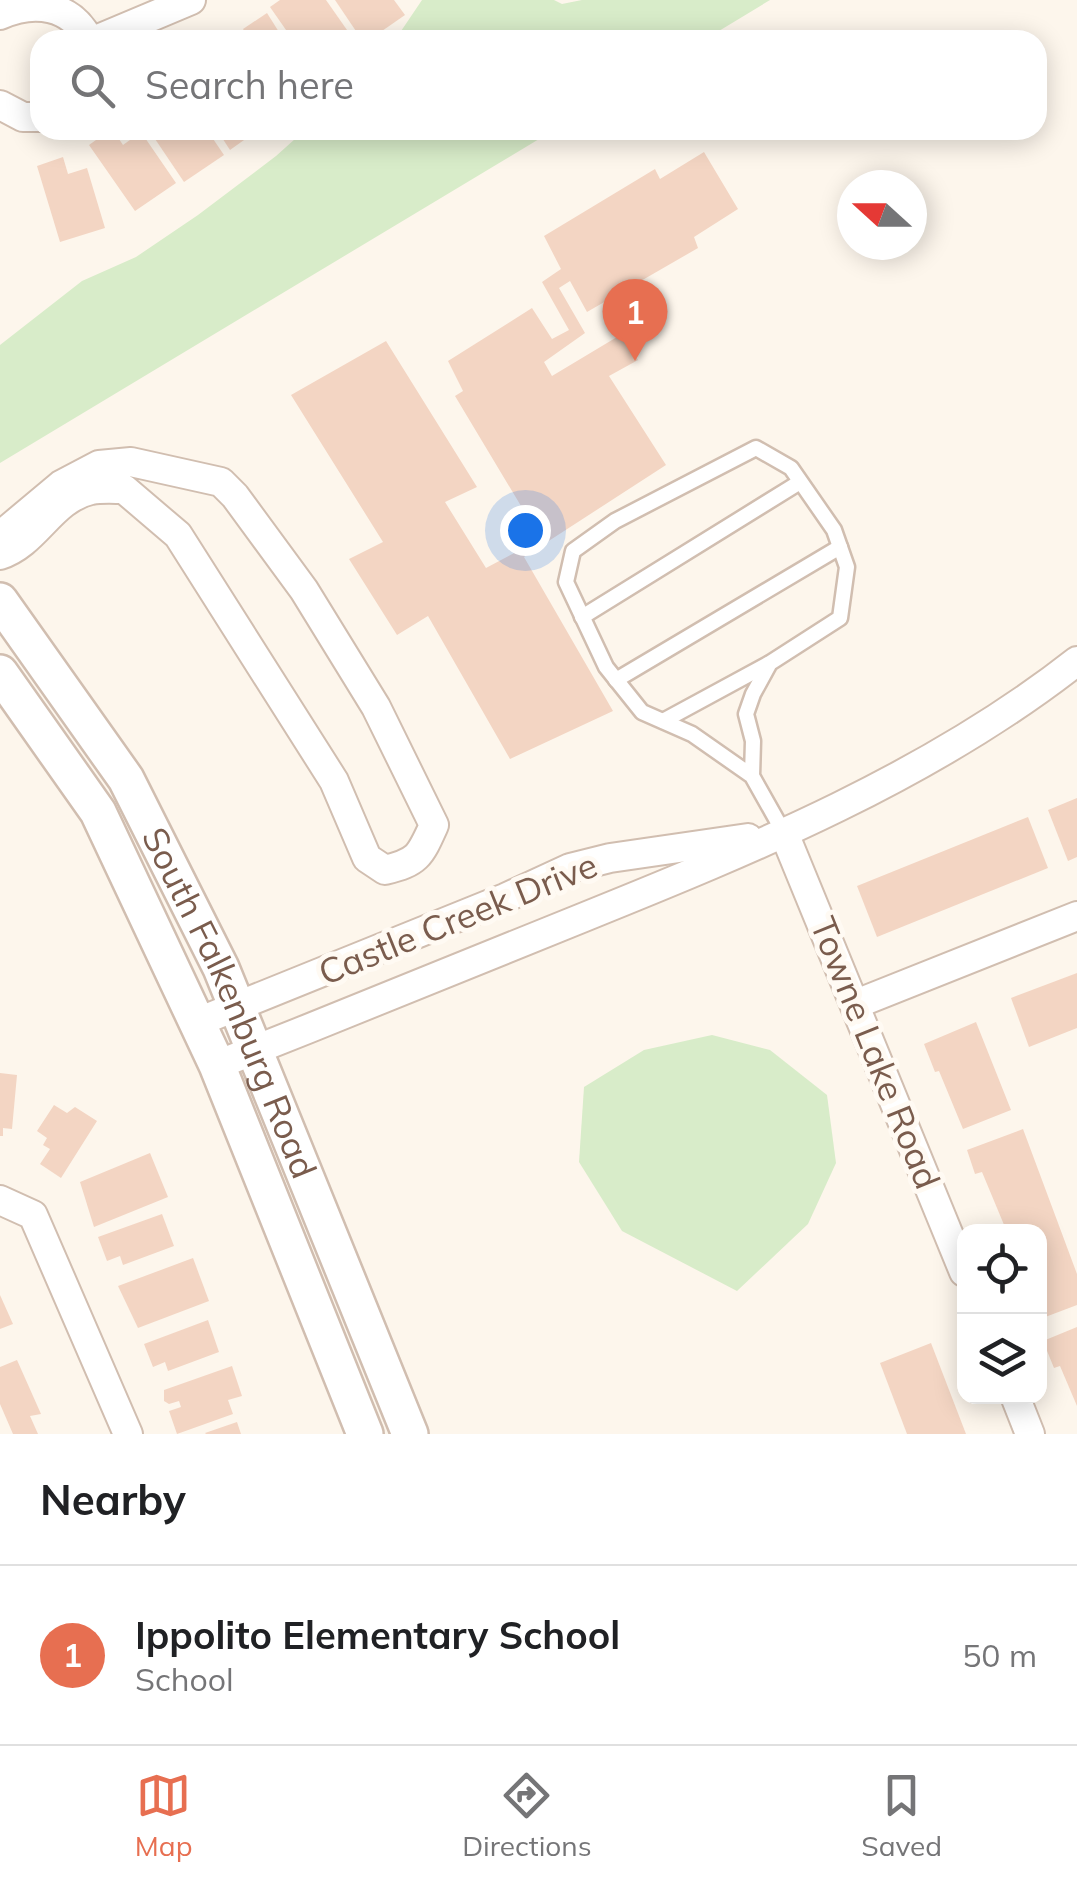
<!DOCTYPE html>
<html lang="en">
<head>
<meta charset="utf-8">
<style>
	body { margin:0; font-family:Mulish,sans-serif; background:#f6f6f6; color:#202124 }
	.controls { position:absolute; right:30px; bottom:30px; display:grid; overflow:hidden; border-radius:20px; box-shadow:0 5px 25px #0003 }
	.controls button { width:90px; height:90px; display:grid; place-items:center; padding:0; border:0; border-bottom:2px solid #e0e0e0; background:#fff; color:#202124; font:50px sans-serif }
	.compass { position:absolute; left:837px; top:170px; width:90px; height:90px; border-radius:50%; background:#fff; box-shadow:0 5px 25px #0003; rotate:291deg }
	.you { position:absolute; left:525px; top:530px; width:35px; height:35px; margin:-25px; border:8px solid #fff; border-radius:50%; background:#1a73e8; box-shadow:0 0 0 15px #1a73e833 }
	.badge { display:grid; place-items:center; width:65px; height:65px; border-radius:50%; background:#e76f51; color:#fff; font-size:32px; font-weight:700 }
	.pin { position:absolute; translate:-50% -82px; filter:drop-shadow(0 2px 5px #0008) }
	.pin::after { content:''; position:absolute; top:52px; width:35px; height:30px; background:inherit; clip-path:polygon(0 0,100% 0,50% 100%) }
	.list { margin:0; padding:0; list-style:none }
	h2 { display:flex; justify-content:space-between; align-items:center; height:130px; margin:0; padding:0 40px; font-size:42px }
	h2 small { font-size:32px; font-weight:400; color:#757577 }
	.list li { display:grid; grid-template-columns:65px 1fr auto; gap:30px; align-items:center; box-sizing:border-box; height:180px; padding:0 40px; border-top:2px solid #e0e0e0 }
	.list b { display:block; font-size:38px; white-space:nowrap }
	.list p { margin:0; font-size:32px; white-space:nowrap; color:#757577 }
	.list em { font-size:32px; font-style:normal; color:#757577 }
	.icon { flex:none; width:55px; height:55px; fill:none; stroke:currentColor; stroke-width:2; stroke-linecap:round; stroke-linejoin:round }
	.map { position:relative; flex:none; width:1077px; height:1434px; overflow:hidden }
	.search { position:absolute; background:#fff; box-shadow:0 5px 25px #0003; left:30px; right:30px; top:30px; height:110px; display:flex; align-items:center; gap:25px; box-sizing:border-box; padding:0 35px; border-radius:30px; color:#757577; font-size:38px }
	.sheet { height:310px; background:#fff }
	nav { display:flex; justify-content:space-around; align-items:center; box-sizing:border-box; height:140px; border-top:2px solid #e0e0e0; background:#fff; font-size:28px; color:#757577 }
	nav a { display:grid; justify-items:center; gap:5px }
	nav .on { color:#e76f51 }
	.map>svg:first-child { display:block }
	.green { fill:#d8ecc9 }
	.building { fill:#f3d5c3 }
	.lines { fill:none; stroke-linecap:round; stroke-linejoin:round }
	.service-casing { stroke:#d1beb0; stroke-width:19 }
	.minor-casing { stroke:#d1beb0; stroke-width:32 }
	.tertiary-casing { stroke:#d1beb0; stroke-width:40 }
	.service { stroke:#fff; stroke-width:14 }
	.minor { stroke:#fff; stroke-width:28 }
	.tertiary { stroke:#fff; stroke-width:35 }
	.labels { text-anchor:middle; stroke-width:10; stroke-linejoin:round; paint-order:stroke }
	.street-label { font-size:35px; fill:#7a5c4d; stroke:#fffaf3 }
</style>
</head>
<body>
<div class="map">
<svg width="1077" height="1434" viewBox="0 0 1077 1434">
	<rect width="100%" height="100%" fill="#fdf6ec"/>
	<g class="green">
		<path d="M422 0H554L562 4 582 0H770L704 40H395Z"/>
		<path d="M305 130H554L0 463V345L82 281 136 257 198 215 276 156Z"/>
		<path d="M712 1035 770 1050 827 1095 836 1163 808 1224 737 1291 622 1231 579 1162 584 1087 644 1050Z"/>
	</g>
	<g class="building">
		<path d="M280 0H326L354 40H293L270 7Z"/>
		<path d="M335 0H394L405 15 369 40H362Z"/>
		<path d="M267 13 284 40H250L243 29Z"/>
		<path d="M110 130H113L123 145 141 132 176 183 135 211 89 145Z"/>
		<path d="M149 130H207L224 155 184 182Z"/>
		<path d="M217 130H258L230 150Z"/>
		<path d="M704 152 738 209 694 237 698 248 587 312 570 281 559 288 585 333 544 362 552 376 622 334 638 360 609 376 666 465 524 557 613 711 510 759 428 616 397 635 349 559 383 542 291 395 386 341 477 487 445 502 486 568 520 550 539 536 455 396 463 391 448 361 532 308 552 339 569 330 542 282 561 269 544 236 655 169 660 179Z"/>
		<path d="M63 157 68 174 87 168 105 228 60 242 37 166Z"/>
		<path d="M1077 798V857L1068 861 1048 810Z"/>
		<path d="M1028 817 1048 868 877 937 857 886Z"/>
		<path d="M1077 973V1028L1029 1047 1011 998Z"/>
		<path d="M976 1022 1011 1110 963 1129 939 1071 935 1072 924 1044Z"/>
		<path d="M0 1073 17 1075 12 1129 3 1128V1136H0Z"/>
		<path d="M54 1105 67 1113 75 1107 97 1121 61 1178 40 1164 50 1149 43 1145 47 1138 37 1131Z"/>
		<path d="M1023 1129 1077 1274V1305L1040 1319V1232H1007L982 1172 975 1174 967 1150Z"/>
		<path d="M150 1153 168 1197 94 1227 80 1182Z"/>
		<path d="M162 1214 174 1246 123 1265 120 1256 107 1261 98 1237Z"/>
		<path d="M193 1258 209 1301 138 1328 118 1286Z"/>
		<path d="M0 1295 13 1324 0 1329Z"/>
		<path d="M208 1320 219 1352 168 1371 165 1362 153 1367 144 1344Z"/>
		<path d="M1077 1327V1406L1060 1366 1054 1368 1043 1341Z"/>
		<path d="M931 1343 966 1434H907L880 1363Z"/>
		<path d="M17 1360 41 1414 30 1416 38 1434H13L0 1404V1367Z"/>
		<path d="M232 1366 242 1396 228 1400 233 1414 177 1434 169 1411 181 1407 179 1401 169 1404 164 1401V1390Z"/>
		<path d="M237 1422 241 1434H206L205 1433Z"/>
	</g>
	<g class="lines">
		<defs>
			<g id="service">
				<path d="M582 617 800 482"/>
				<path d="M616 680 840 547"/>
				<path d="M663 721 768 664"/>
				<path d="M752 776 753 741 746 714 753 694 770 663 840 618 847 567 834 530 791 468 756 448 615 521 573 551 566 582 606 667 642 712 692 734 752 776 784 833"/>
			</g>
			<g id="minor">
				<path d="M0 15C34 0 71 4 89 40"/>
				<path d="M96 40 191 0"/>
				<path d="M0 105 23 117H40"/>
				<path d="M0 536 61 485 99 465 131 462 221 482 235 496 304 590 376 707 434 825C420 856 418 862 385 870L367 858 334 781 178 535 124 489C114 489 101 488 91 490 51 499 37 543 0 555"/>
				<path d="M784 833 964 1272"/>
				<path d="M856 1004 1077 916"/>
				<path d="M198 1022 505 898 570 868 610 858 748 838"/>
				<path d="M217 1065C339 1017 460 967 582 918 753 849 931 776 1077 661"/>
				<path d="M0 1200 33 1215 128 1434"/>
				<path d="M1015 1396 1030 1434"/>
			</g>
			<g id="tertiary">
				<path id="s1" d="M0 601 126 779 221 968 410 1434"/>
				<path d="M0 673 98 812 217 1065 365 1434"/>
			</g>
		</defs>
		<use href="#service" class="service-casing"/>
		<use href="#minor" class="minor-casing"/>
		<use href="#tertiary" class="tertiary-casing"/>
		<use href="#service" class="service"/>
		<use href="#minor" class="minor"/>
		<use href="#tertiary" class="tertiary"/>
	</g>
	<g class="labels">
		<g class="street-label">
			<text transform="translate(458 919) rotate(-22)" y="12">Castle Creek Drive</text>
			<text dy="12" stroke="none"><textPath href="#s1" startOffset="465">South Falkenburg Road</textPath></text>
			<text transform="translate(875 1053) rotate(68)" y="12">Towne Lake Road</text>
		</g>
	</g>
</svg>
<div class="controls">
<button><svg class="icon" aria-label="locate" viewBox="0 0 24 24"><circle cx="12" cy="12" r="6"/><path d="M12 2v4M12 18v4M2 12h4M18 12h4"/></svg></button>
<button><svg class="icon" aria-label="layers" viewBox="0 0 24 24"><path d="M12 4l9 5-9 5-9-5zM3 14l9 5 9-5"/></svg></button>
</div>
<svg class="compass" viewBox="-18 -18 36 36"><path d="M0-13l5 13h-10z" fill="#e53935"/><path d="M0 13l5-13h-10z" fill="#757577"/></svg>
<div class="you"></div>
<div class="pin badge" style="left:635px;top:361px">1</div>
<div class="search"><svg class="icon" aria-label="search" viewBox="0 0 24 24"><circle cx="10" cy="10" r="6"/><path d="M15 15l6 6"/></svg>Search here</div>
</div>
<section class="sheet">
<h2>Nearby<small></small></h2>
<ul class="list">
<li><span class="badge">1</span><div><b>Ippolito Elementary School</b><p>School</p></div><em>50 m</em></li>
</ul>
</section>
<nav>
<a class="on"><svg class="icon" aria-label="map" viewBox="0 0 24 24"><path d="M3 6l6-2 6 2 6-2v14l-6 2-6-2-6 2zM9 4v14M15 6v14"/></svg>Map</a>
<a><svg class="icon" aria-label="directions" viewBox="0 0 24 24"><path d="M12 3l9 9-9 9-9-9zM9 14v-3h6M13 9l2 2-2 2"/></svg>Directions</a>
<a><svg class="icon" aria-label="saved" viewBox="0 0 24 24"><path d="M7 4h10v16l-5-4-5 4z"/></svg>Saved</a>
</nav>
</body>
</html>
